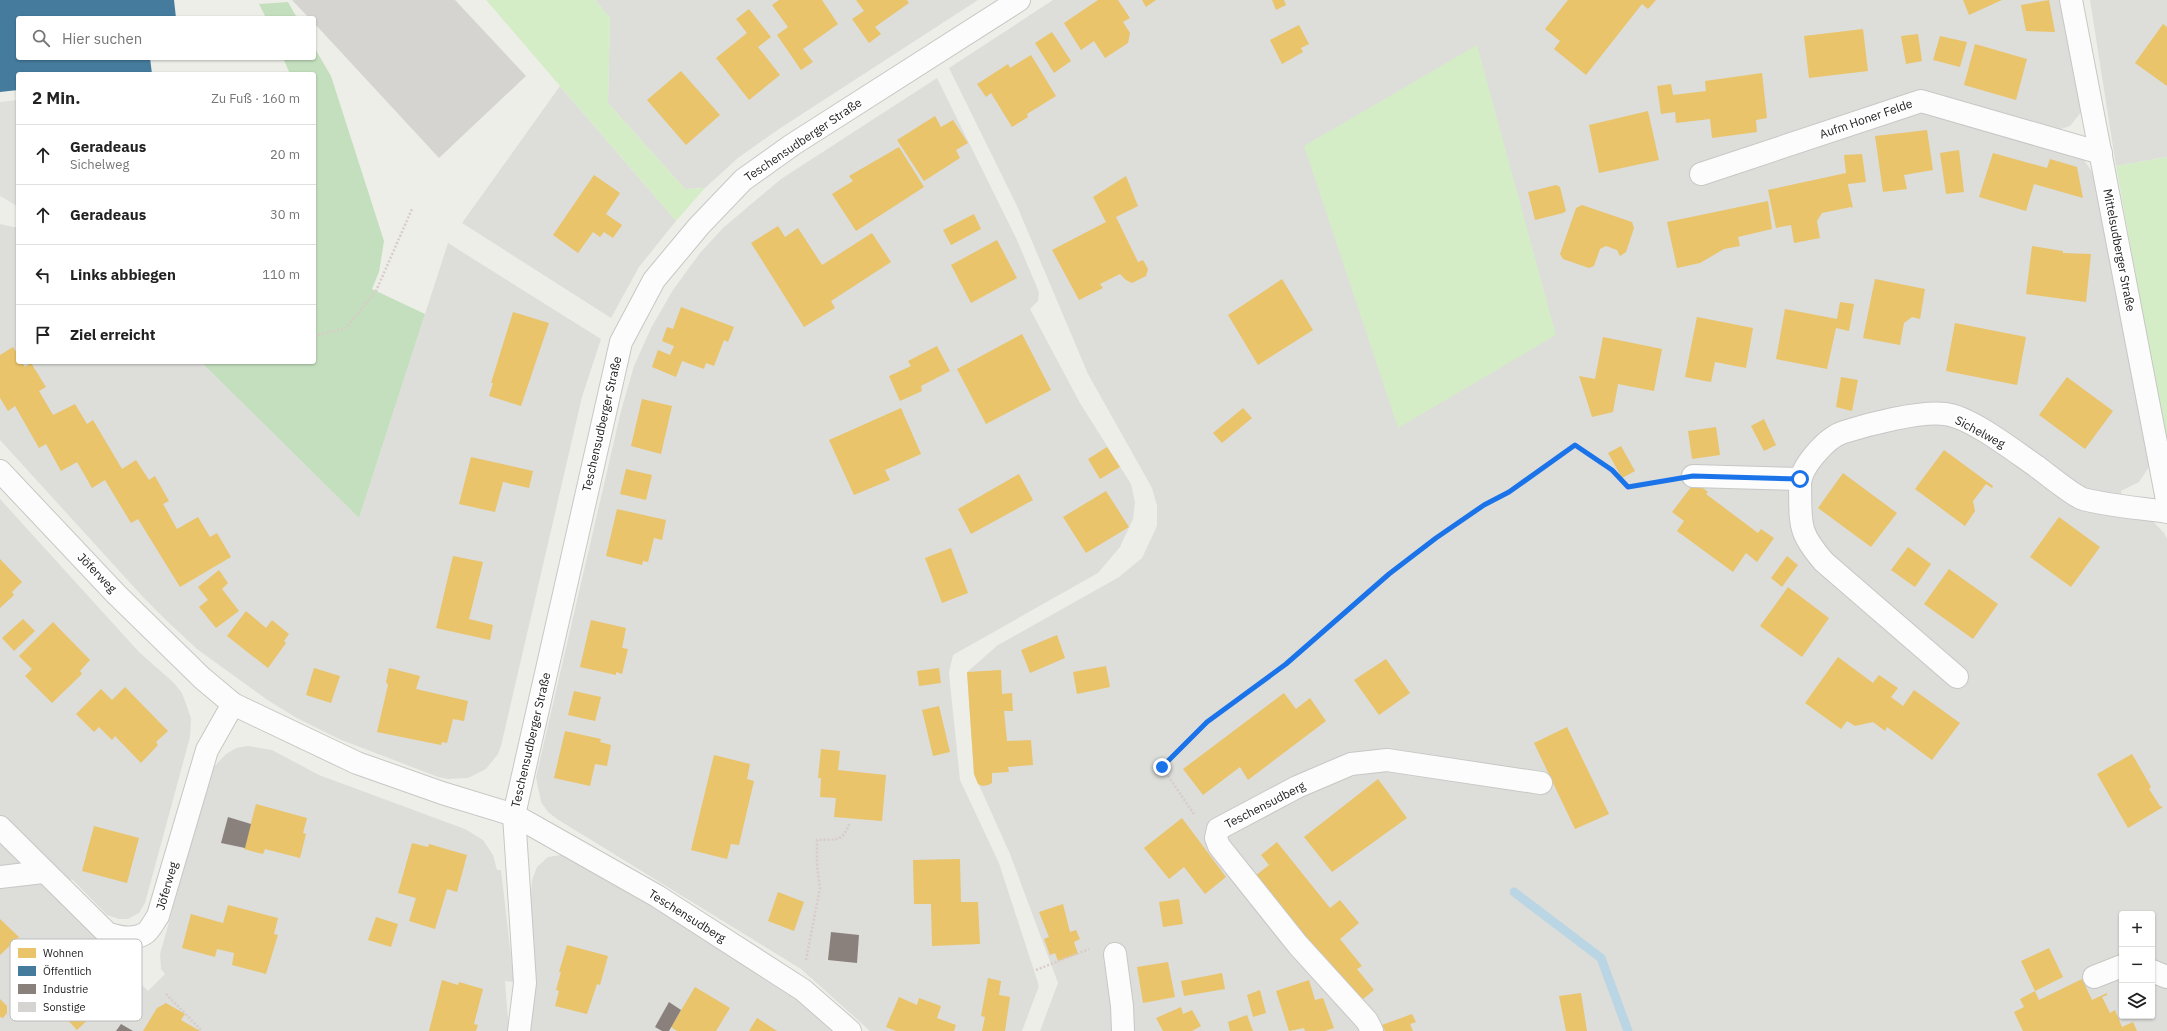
<!DOCTYPE html>
<html lang="de">
<head>
<meta charset="utf-8">
<style>
	body { margin:0; font-family:"IBM Plex Sans",sans-serif; background:#f2f2f2; color:#222 }
	.controls { position:absolute; right:12px; bottom:12px; display:grid; overflow:hidden; border-radius:4px; box-shadow:0 1px 3px #0004 }
	.controls button { width:36px; height:36px; display:grid; place-items:center; padding:0; border:0; border-bottom:1px solid #e0e0e0; background:#fff; color:#222; font:20px sans-serif }
	.stop { position:absolute; width:12px; height:12px; margin:-9px; border:3px solid #1a73e8; border-radius:50%; background:#fff }
	.stop.end { background:#1a73e8; border-color:#fff; box-shadow:0 1px 4px #0008 }
	.list { margin:0; padding:0; list-style:none }
	h2 { display:flex; justify-content:space-between; align-items:center; height:52px; margin:0; padding:0 16px; font-size:17px }
	h2 small { font-size:13px; font-weight:400; color:#767676 }
	.list li { display:grid; grid-template-columns:26px 1fr auto; gap:12px; align-items:center; box-sizing:border-box; height:60px; padding:0 16px; border-top:1px solid #e0e0e0 }
	.list b { display:block; font-size:15px; white-space:nowrap }
	.list p { margin:0; font-size:13px; white-space:nowrap; color:#767676 }
	.list em { font-size:13px; font-style:normal; color:#767676 }
	.icon { flex:none; width:22px; height:22px; fill:none; stroke:currentColor; stroke-width:2; stroke-linecap:round; stroke-linejoin:round }
	.map { position:relative; flex:none; width:2167px; height:1031px; overflow:hidden }
	.search { position:absolute; background:#fff; box-shadow:0 1px 3px #0004; left:16px; top:16px; width:300px; height:44px; display:flex; align-items:center; gap:10px; box-sizing:border-box; padding:0 14px; border-radius:4px; color:#767676; font-size:15px }
	.panel { position:absolute; background:#fff; box-shadow:0 1px 3px #0004; left:16px; top:72px; width:300px; height:292px; border-radius:4px }
	.map>svg:first-child { display:block }
	.residential { fill:#ddddda; fill-rule:evenodd }
	.grass { fill:#d5edc6 }
	.forest { fill:#c4dfbd }
	.parking { fill:#dfdfdc }
	.homes { fill:#e9c46a }
	.public { fill:#457b9d }
	.industry { fill:#8a817c }
	.lines { fill:none; stroke-linecap:round; stroke-linejoin:round }
	.stream { stroke:#bad5e3; stroke-width:9 }
	.building { fill:#d5d4d0 }
	.minor-casing { stroke:#c7c7c5; stroke-width:24 }
	.path { stroke:#d8ccc7; stroke-width:2.5; stroke-dasharray:2 2; stroke-linecap:butt }
	.minor { stroke:#fcfcfc; stroke-width:22 }
	.route { stroke:#1a73e8; stroke-width:5 }
	.labels { text-anchor:middle; stroke-width:4; stroke-linejoin:round; paint-order:stroke }
	.street-label { font-size:12px; fill:#202020; stroke:#fff }
	.key { fill:#fff; stroke:#bcbcbc; stroke-width:1 }
	.key-label { font-size:11px; fill:#202020 }
</style>
</head>
<body>
<div class="map">
<svg width="2167" height="1031" viewBox="0 0 2167 1031">
	<rect width="100%" height="100%" fill="#eeeee9"/>
	<g class="residential">
		<path d="M595 0H978L779 129 738 158 705 188 685 189 608 103 610 18Z"/>
		<path d="M1053 0H2064L2082 111 2070 126 2061 129 2065 150 2084 160 2094 175 2151 460 2149 467 2139 482 2121 491 2123 517 2151 519 2164 533 2167 539V1031H1040L1058 983 1010 854 974 774 967 672 998 645 1119 577 1142 558 1157 526V506L1152 488 1088 374 1017 206 949 68ZM2122 914H2152V1016H2122Z"/>
		<path d="M2090 0H2167V157L2116 166Z"/>
		<path d="M937 78 1017 240 1039 292 1038 301 1030 309 1080 403 1131 484 1135 502 1133 519 1120 547 1098 573 953 655 949 673 960 780 999 863 1039 986 1022 1031H870L801 969 557 819 548 812 541 802 536 777 621 411 634 366 651 328 673 290 700 253 723 228 781 179Z"/>
		<path d="M560 86 676 221 639 267 611 318 462 223Z"/>
		<path d="M0 224 18 228V362H201L359 518 448 243 601 339 582 397 501 746 498 754 486 769 468 778 448 779 438 777 339 739 295 717 266 699 197 649 169 623 143 597 0 440Z"/>
		<path d="M0 499 139 652 173 682 182 693 191 718 190 737 145 903 139 913 128 919H119L107 915 72 879 55 896 148 991 165 974 161 969 160 954 212 769 226 754 236 748 248 746 272 750 319 775 465 829 483 840 493 855 497 870H501L513 973V982L505 981 509 1031H0Z"/>
		<path d="M561 855 572 858 614 882 784 987 832 1031H528L529 929 532 880 537 867 548 857Z"/>
	</g>
	<g class="grass">
		<path d="M486 0H595L610 18 608 103 685 189 705 188 676 221Z"/>
		<path d="M1477 45 1556 335 1398 428 1304 146Z"/>
		<path d="M2167 157V447L2116 166Z"/>
	</g>
	<g class="forest">
		<path d="M288 2 297 18H266L259 4Z"/>
		<path d="M314 47 331 76 384 241 379 272 372 289 425 314 359 518 201 362H314V74H290L283 58H314Z"/>
	</g>
	<path class="parking" d="M18 100V204L17 206 0 196V102Z"/>
	<g class="homes">
		<path d="M779 0H822L838 24 803 49 813 62 801 70 777 35 788 27 772 5Z"/>
		<path d="M856 0H907L909 3 875 27 881 34 869 43 852 19 864 11Z"/>
		<path d="M1098 0H1118L1130 18 1123 22 1130 33 1128 43 1105 58 1094 41 1081 50 1064 23Z"/>
		<path d="M1142 0H1156L1146 7Z"/>
		<path d="M1272 0H1284L1286 5 1276 10Z"/>
		<path d="M1568 0H1656L1648 9 1642 4 1586 75 1554 49 1560 41 1545 29Z"/>
		<path d="M1963 0H2002L1969 15Z"/>
		<path d="M2049 0 2055 32 2026 31 2021 5Z"/>
		<path d="M749 9 771 37 758 47 780 75 749 100 716 58 747 33 736 19Z"/>
		<path d="M2163 24 2167 27V86L2135 63Z"/>
		<path d="M1299 25 1309 44 1301 48 1303 52 1282 64 1270 40Z"/>
		<path d="M1863 29 1868 71 1809 78 1804 36Z"/>
		<path d="M1052 32 1071 61 1054 73 1035 43Z"/>
		<path d="M1918 34 1922 61 1906 64 1901 36Z"/>
		<path d="M1940 36 1967 42 1960 67 1933 60Z"/>
		<path d="M1975 44 2027 59 2016 100 1964 85Z"/>
		<path d="M1031 55 1056 96 1027 114 1028 117 1012 127 991 93 986 97 977 84 1008 64 1010 68Z"/>
		<path d="M681 71 720 115 686 145 647 100Z"/>
		<path d="M1762 73 1767 118 1756 120 1757 132 1712 138 1710 119 1676 123 1675 112 1661 114 1657 86 1671 84 1673 95 1706 91 1705 81Z"/>
		<path d="M1648 111 1659 160 1599 173 1589 125Z"/>
		<path d="M935 116 941 127 953 120 968 143 956 150 960 158 924 181 897 140Z"/>
		<path d="M1927 130 1933 170 1904 175 1907 189 1883 192 1875 136Z"/>
		<path d="M899 147 924 187 856 231 832 194 853 181 849 176Z"/>
		<path d="M1959 150 1964 192 1946 194 1940 153Z"/>
		<path d="M1993 153 2047 168 2050 159 2077 167 2083 198 2034 184 2026 211 1979 197Z"/>
		<path d="M1862 154 1866 182 1848 184V185L1853 208 1851 207 1822 213 1817 221 1820 238 1794 243 1791 225 1776 228 1768 190 1846 173 1844 155Z"/>
		<path d="M594 175 620 193 606 214 622 225 613 238 604 232 600 237 593 232 578 253 553 235Z"/>
		<path d="M1126 176 1138 206 1116 217 1138 262 1143 260 1148 269 1146 276 1132 283 1126 280 1120 274 1100 284 1103 288 1079 300 1052 250 1106 222 1093 197Z"/>
		<path d="M1556 185 1560 187 1566 211 1563 213 1535 220 1528 192Z"/>
		<path d="M1768 201 1772 229 1738 237 1740 246 1724 249 1700 263 1677 268 1667 222Z"/>
		<path d="M1582 205 1632 222 1634 228 1626 252 1620 256 1617 250 1606 246 1600 249 1594 266 1589 268 1563 259 1560 254 1576 208Z"/>
		<path d="M974 214 981 229 951 245 943 230Z"/>
		<path d="M778 226 785 237 798 228 822 265 872 233 891 262 831 301 835 308 804 327 751 243Z"/>
		<path d="M997 240 1017 278 971 303 951 265Z"/>
		<path d="M2032 246 2063 251V253L2091 254 2086 302 2026 294Z"/>
		<path d="M1282 279 1313 330 1258 365 1228 315Z"/>
		<path d="M1875 279 1925 289 1920 319 1912 317 1904 323 1900 345 1863 338Z"/>
		<path d="M1840 302 1854 304 1849 331 1836 328 1827 369 1776 359 1785 309 1837 319Z"/>
		<path d="M681 307 734 327 728 342 724 340 714 366 706 363 704 369 682 361 676 377 652 367 658 350 670 355 674 346 662 341 667 327 673 329Z"/>
		<path d="M513 312 549 323 521 406 489 396 493 383H491Z"/>
		<path d="M1697 317 1753 328 1746 368 1715 362 1711 382 1685 377Z"/>
		<path d="M1955 323 2026 337 2017 385 1946 371Z"/>
		<path d="M1022 334 1051 390 986 424 957 369Z"/>
		<path d="M1603 337 1662 349 1654 391 1618 384 1613 412 1592 417 1579 376 1595 379Z"/>
		<path d="M937 346 950 371 921 386 922 391 900 401 889 376 911 366 908 361Z"/>
		<path d="M13 347 18 355V362H22L25 367 31 363 46 387 39 391 53 415 75 404 87 424 93 420 122 469 136 460 149 480 155 476 169 501 163 504 177 529 198 517 210 537 217 533 231 557 180 587 138 519 131 523 105 480 92 488 77 462 61 471 46 444 39 448 15 406 8 411 0 398V355Z"/>
		<path d="M1841 377 1858 380 1852 411 1836 407Z"/>
		<path d="M2067 377 2113 411 2085 449 2039 415Z"/>
		<path d="M642 399 672 406 661 454 631 446Z"/>
		<path d="M901 408 921 454 885 470 890 480 854 495 829 440Z"/>
		<path d="M1243 408 1252 418 1222 443 1213 433Z"/>
		<path d="M1764 419 1776 445 1764 451 1751 426Z"/>
		<path d="M1716 427 1720 455 1692 459 1688 431Z"/>
		<path d="M1621 446 1635 471 1622 478 1608 453Z"/>
		<path d="M1107 447 1120 467 1100 479 1088 459Z"/>
		<path d="M1944 450 1993 486 1992 488 1986 484 1973 501 1975 511 1965 526 1915 489Z"/>
		<path d="M471 457 533 471 529 488 503 482 495 512 459 504Z"/>
		<path d="M626 469 652 475 646 500 620 494Z"/>
		<path d="M1843 473 1897 513 1871 547 1818 508Z"/>
		<path d="M1019 474 1033 500 971 534 958 509Z"/>
		<path d="M1695 482 1708 492 1706 494 1758 533 1761 529 1774 538 1757 562 1746 553 1733 572 1677 531 1684 521 1672 512Z"/>
		<path d="M1106 491 1129 527 1086 553 1063 517Z"/>
		<path d="M617 509 666 520 662 540 654 538 648 562 643 561 642 565 606 556Z"/>
		<path d="M2059 517 2100 547 2071 587 2030 557Z"/>
		<path d="M1908 547 1931 564 1915 587 1891 570Z"/>
		<path d="M951 548 968 593 942 603 925 558Z"/>
		<path d="M453 556 483 562 469 619 493 625 490 640 436 628Z"/>
		<path d="M1787 556 1798 565 1782 587 1771 578Z"/>
		<path d="M0 559 22 582 12 592 14 595 0 608Z"/>
		<path d="M1949 569 1998 604 1973 639 1924 604Z"/>
		<path d="M219 570 228 583 222 589 239 611 216 628 199 607 208 600 198 587Z"/>
		<path d="M1788 587 1829 618 1802 657 1760 626Z"/>
		<path d="M246 611 266 628 272 620 289 634 284 641 286 643 268 668 227 636Z"/>
		<path d="M23 619 35 631 14 651 2 638Z"/>
		<path d="M591 620 626 628 622 648 628 649 622 674 616 672V675L580 667Z"/>
		<path d="M53 622 90 660 80 671 82 674 52 703 25 676 32 669 19 656Z"/>
		<path d="M1057 635 1065 658 1030 673 1021 650Z"/>
		<path d="M1838 657 1873 683 1879 675 1898 688 1891 697 1903 706 1914 690 1960 723 1932 760 1887 727 1885 731 1873 722 1855 726 1847 721 1841 729 1805 703Z"/>
		<path d="M1386 659 1410 693 1379 715 1354 680Z"/>
		<path d="M1106 666 1110 687 1077 694 1073 672Z"/>
		<path d="M314 668 340 676 331 703 306 695Z"/>
		<path d="M389 668 420 676 416 689 468 701 464 721 453 719 447 743 442 742 441 745 377 732 388 685 386 682Z"/>
		<path d="M939 668 941 683 919 686 917 671Z"/>
		<path d="M1001 670 1002 694 1012 693 1013 711H1004L1007 741 1031 740 1033 765 1008 767 1009 772 992 773V783L988 785 982 786 978 784 974 774 967 672Z"/>
		<path d="M125 687 168 731 156 742 158 745 141 763 115 736 112 740 99 727 94 732 76 714 101 689 112 700Z"/>
		<path d="M574 691 601 697 595 721 568 715Z"/>
		<path d="M1284 693 1296 709 1310 698 1326 721 1248 780 1240 767 1203 795 1183 769Z"/>
		<path d="M939 706 950 752 933 756 922 710Z"/>
		<path d="M1567 727 1609 814 1575 829 1534 743Z"/>
		<path d="M565 731 601 739 600 742 611 745 607 766 595 764 590 786 554 778Z"/>
		<path d="M821 749 840 751 838 770 886 775 882 821 834 817 836 798 820 797 821 778H818Z"/>
		<path d="M2132 754 2151 787 2149 789 2160 806 2163 807 2128 828 2097 774Z"/>
		<path d="M714 755 750 764 747 779 754 781 739 845 731 844 727 859 691 850Z"/>
		<path d="M1378 779 1407 818 1332 872 1304 837Z"/>
		<path d="M256 804 307 818 303 833 306 834 300 858 265 849 263 854 244 849Z"/>
		<path d="M1182 818 1226 877 1205 894 1184 867 1169 879 1144 848Z"/>
		<path d="M94 826 139 838 127 883 82 871Z"/>
		<path d="M1277 842 1330 908 1340 900 1359 923 1340 939 1362 966 1357 969 1374 990 1362 1000 1322 954 1320 956 1255 876 1269 865 1261 855Z"/>
		<path d="M412 843 428 847 429 844 467 855 457 892 447 889 435 929 409 921 416 898 398 893Z"/>
		<path d="M960 859 961 902H978L980 944 932 946 931 904H914L913 860Z"/>
		<path d="M778 892 804 902 794 931 768 921Z"/>
		<path d="M1179 899 1183 924 1163 927 1159 902Z"/>
		<path d="M1063 904 1070 932 1076 930 1080 939 1074 942 1078 954 1058 961 1055 953 1050 955 1044 939 1049 937 1039 912Z"/>
		<path d="M228 905 278 918 274 934 278 935 266 974 232 965 234 953 217 949 215 957 182 948 191 914 223 923Z"/>
		<path d="M376 917 398 924 391 947 368 940Z"/>
		<path d="M0 919 19 937 0 955Z"/>
		<path d="M567 945 608 956 600 985 597 984 587 1014 555 1006 559 991 556 990 561 972H559Z"/>
		<path d="M2049 948 2063 977 2035 991 2021 961Z"/>
		<path d="M68 960 104 998 93 1009 96 1012 77 1030 52 1003 48 1006 35 992Z"/>
		<path d="M1168 962 1175 997 1143 1003 1137 967Z"/>
		<path d="M1222 973 1225 989 1184 996 1181 981Z"/>
		<path d="M988 978 1001 981 999 995 1010 997 1005 1031H982L985 1017 981 1016Z"/>
		<path d="M2082 979 2092 1000 2107 993V995L2102 997 2110 1013 2115 1010 2122 1027 2133 1022 2137 1031H2023L2014 1012 2024 1007 2020 999 2035 991 2039 1000Z"/>
		<path d="M442 980 458 985 459 982 483 989 474 1024 478 1025 476 1031H429Z"/>
		<path d="M1309 980 1315 1000 1323 998 1334 1028 1325 1031H1305L1304 1028 1289 1031 1276 991Z"/>
		<path d="M695 987 730 1008 716 1031H677L671 1027Z"/>
		<path d="M1260 990 1266 1013 1253 1017 1247 995Z"/>
		<path d="M1581 993 1587 1031H1566L1559 996Z"/>
		<path d="M899 997 917 1005 919 998 941 1006 937 1018 956 1025 954 1031H896L886 1027Z"/>
		<path d="M0 999 7 1006V1013L3 1018 0 1017Z"/>
		<path d="M166 1003 185 1014 181 1020 200 1031H143L157 1008Z"/>
		<path d="M1181 1007 1183 1014 1192 1010 1201 1026 1192 1031H1163L1156 1018Z"/>
		<path d="M1412 1014 1416 1022 1410 1024 1413 1031H1385L1382 1025Z"/>
		<path d="M1247 1015 1253 1031H1230L1228 1022Z"/>
		<path d="M757 1018 777 1031H749Z"/>
	</g>
	<path class="public" d="M0 0H174L176 18H18V58H150L152 74H18V90L0 92Z"/>
	<g class="industry">
		<path d="M228 817 251 824 245 848 221 843Z"/>
		<path d="M831 932 859 935 857 963 828 960Z"/>
		<path d="M669 1002 681 1010 669 1031H662L655 1027Z"/>
		<path d="M121 1024 133 1031H116Z"/>
	</g>
	<g class="lines">
		<path class="stream" d="M1514 892 1601 958 1628 1031"/>
	</g>
	<path class="building" d="M292 0H455L526 76 439 158 314 23V18H309Z"/>
	<g class="lines">
		<defs>
			<g id="minor">
				<path d="M2071 0 2167 500"/>
				<path d="M1701 174 1921 101 2101 153"/>
				<path d="M0 471 116 594 202 678 233 704 357 763 442 793 514 815 657 896 803 990 850 1031"/>
				<path d="M1693 476 1800 479"/>
				<path d="M1957 677 1824 562C1797 531 1801 524 1800 485 1800 467 1827 437 1844 432 1869 424 1919 411 1945 414 1971 417 2014 451 2036 466 2047 474 2072 495 2083 499 2110 506 2140 508 2167 512"/>
				<path d="M0 827 107 933C118 937 133 940 144 934 150 931 154 921 158 916L207 750 233 704"/>
				<path d="M0 877 43 872"/>
				<path d="M1115 954 1122 1006 1123 1031"/>
				<path d="M2152 971 2167 977"/>
				<path d="M2094 977 2122 966"/>
				<path d="M519 1031 525 983 514 815 621 342 654 280 699 226 743 180 792 145 1019 0"/>
				<path d="M1372 1031 1367 1021 1298 945 1219 846 1216 838 1218 829 1297 787 1351 764 1387 760 1541 783"/>
			</g>
		</defs>
		<use href="#minor" class="minor-casing"/>
		<g class="path">
			<path d="M17 206H18"/>
			<path d="M314 336 346 328 376 291 412 209"/>
			<path d="M1194 814 1162 767 1207 722 1286 664 1389 573 1436 538 1484 505 1509 492 1575 445 1612 470 1628 487 1667 480"/>
			<path d="M806 960 820 888 817 867V840C838 839 842 843 850 822"/>
			<path d="M1036 970 1089 949"/>
			<path d="M166 994 202 1031"/>
		</g>
		<use href="#minor" class="minor"/>
	</g>
	<g class="lines">
		<path class="route" d="M1162 767 1207 722 1286 664 1389 574 1436 538 1484 505 1509 492 1575 445 1612 470 1628 487 1693 476 1800 479"/>
	</g>
	<g class="labels">
		<g class="street-label">
			<text transform="translate(1866 119) rotate(-19)" y="4">Aufm Honer Felde</text>
			<text transform="translate(803 140) rotate(-34)" y="4">Teschensudberger Straße</text>
			<text transform="translate(2119 250) rotate(79)" y="4">Mittelsudberger Straße</text>
			<text transform="translate(602 424) rotate(-77)" y="4">Teschensudberger Straße</text>
			<text transform="translate(1980 432) rotate(28)" y="4">Sichelweg</text>
			<text transform="translate(97 573) rotate(46)" y="4">Jöferweg</text>
			<text transform="translate(531 740) rotate(-77)" y="4">Teschensudberger Straße</text>
			<text transform="translate(1265 805) rotate(-27)" y="4">Teschensudberg</text>
			<text transform="translate(167 886) rotate(-74)" y="4">Jöferweg</text>
			<text transform="translate(687 916) rotate(32)" y="4">Teschensudberg</text>
		</g>
	</g>
	<rect x="10" y="939" width="132" height="82" rx="6" class="key"/>
	<rect x="18" y="948" width="18" height="10" fill="#e9c46a"/>
	<rect x="18" y="966" width="18" height="10" fill="#457b9d"/>
	<rect x="18" y="984" width="18" height="10" fill="#8a817c"/>
	<rect x="18" y="1002" width="18" height="10" fill="#d5d4d0"/>
	<g class="key-label">
		<text x="43" y="957">Wohnen</text>
		<text x="43" y="975">Öffentlich</text>
		<text x="43" y="993">Industrie</text>
		<text x="43" y="1011">Sonstige</text>
	</g>
</svg>
<div class="controls">
<button>+</button>
<button>−</button>
<button><svg class="icon" aria-label="layers" viewBox="0 0 24 24"><path d="M12 4l9 5-9 5-9-5zM3 14l9 5 9-5"/></svg></button>
</div>
<div class="stop" style="left:1800px;top:479px"></div>
<div class="stop end" style="left:1162px;top:767px"></div>
<div class="search"><svg class="icon" aria-label="search" viewBox="0 0 24 24"><circle cx="10" cy="10" r="6"/><path d="M15 15l6 6"/></svg>Hier suchen</div>
<section class="panel">
<h2>2 Min.<small>Zu Fuß · 160 m</small></h2>
<ul class="list">
<li><svg class="icon" aria-label="ahead" viewBox="0 0 24 24"><path d="M12 20V5M6 11l6-6 6 6"/></svg><div><b>Geradeaus</b><p>Sichelweg</p></div><em>20 m</em></li>
<li><svg class="icon" aria-label="ahead" viewBox="0 0 24 24"><path d="M12 20V5M6 11l6-6 6 6"/></svg><div><b>Geradeaus</b></div><em>30 m</em></li>
<li><svg class="icon" aria-label="left" viewBox="0 0 24 24"><path d="M17 20v-9H6M10 6l-5 5 5 5"/></svg><div><b>Links abbiegen</b></div><em>110 m</em></li>
<li><svg class="icon" aria-label="arrive" viewBox="0 0 24 24"><path d="M6 21V4h12l-3 4 3 4H6"/></svg><div><b>Ziel erreicht</b></div></li>
</ul>
</section>
</div>
</body>
</html>
